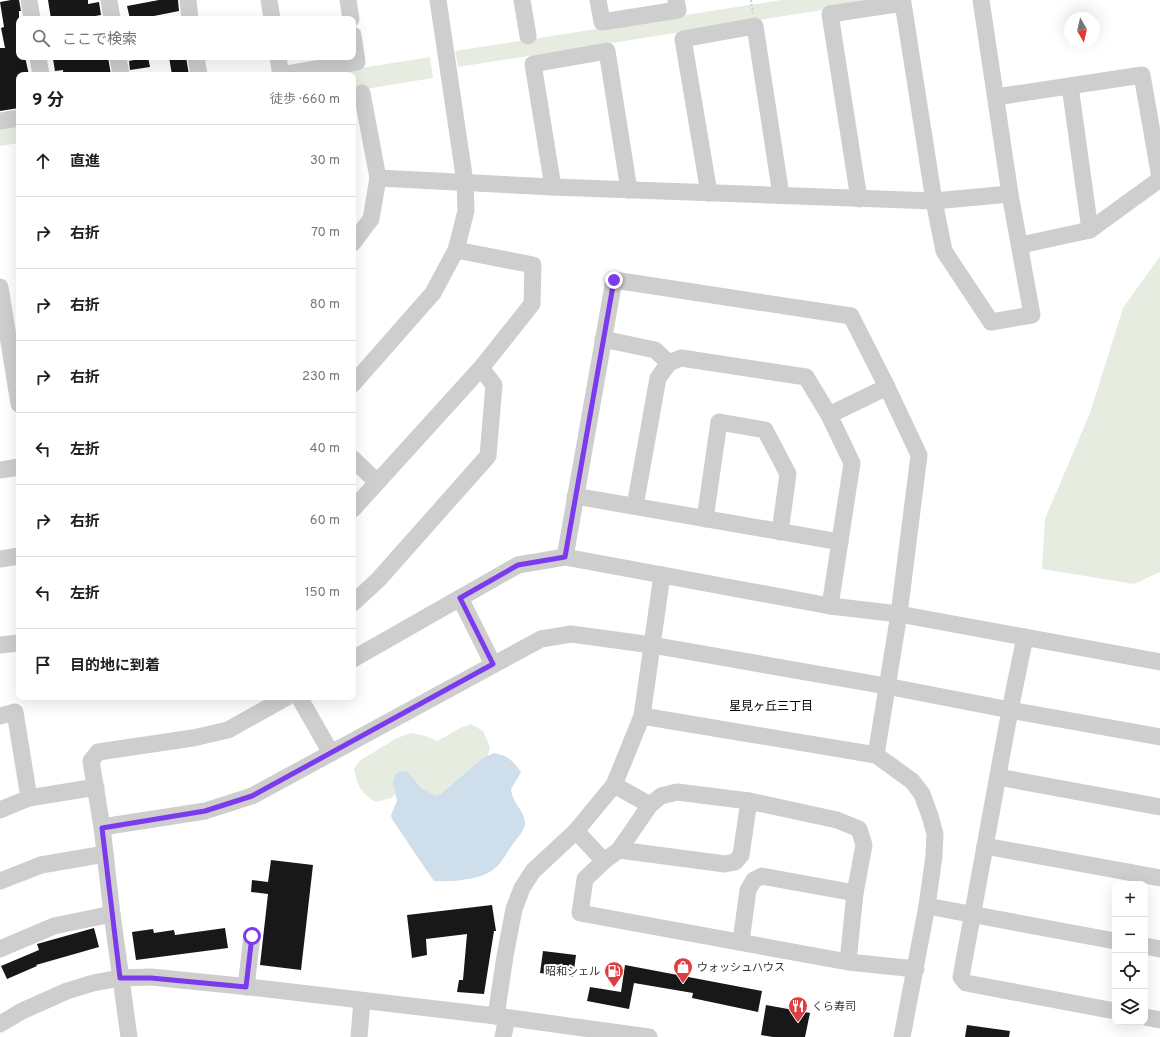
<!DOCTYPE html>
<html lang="ja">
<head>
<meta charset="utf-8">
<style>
	body { margin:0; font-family:Overpass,"Noto Sans JP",sans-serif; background:#f2f2f2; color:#202124 }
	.controls { position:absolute; right:12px; bottom:12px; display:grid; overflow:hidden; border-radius:8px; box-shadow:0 4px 16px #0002 }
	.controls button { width:36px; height:36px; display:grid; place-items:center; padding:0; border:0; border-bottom:1px solid #e0e0e0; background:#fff; color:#202124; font:20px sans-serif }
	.compass { position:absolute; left:1064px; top:12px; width:36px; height:36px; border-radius:50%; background:#fff; box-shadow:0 4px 16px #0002; rotate:172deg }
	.stop { position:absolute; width:12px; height:12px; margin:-9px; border:3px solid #7c3aed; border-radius:50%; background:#fff }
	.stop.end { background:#7c3aed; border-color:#fff; box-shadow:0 1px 4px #0008 }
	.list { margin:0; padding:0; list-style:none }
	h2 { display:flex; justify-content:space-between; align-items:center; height:52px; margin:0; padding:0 16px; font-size:17px }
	h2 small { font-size:13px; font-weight:400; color:#757577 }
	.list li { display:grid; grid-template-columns:26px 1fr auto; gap:12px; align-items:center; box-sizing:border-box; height:72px; padding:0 16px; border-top:1px solid #e0e0e0 }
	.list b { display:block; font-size:15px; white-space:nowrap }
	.list em { font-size:13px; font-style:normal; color:#757577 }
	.icon { flex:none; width:22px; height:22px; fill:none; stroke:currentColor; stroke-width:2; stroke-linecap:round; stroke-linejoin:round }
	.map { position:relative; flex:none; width:1160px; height:1037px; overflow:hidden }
	.search { position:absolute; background:#fff; box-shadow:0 4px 16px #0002; left:16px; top:16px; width:340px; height:44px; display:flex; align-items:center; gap:10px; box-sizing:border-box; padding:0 14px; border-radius:8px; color:#757577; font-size:15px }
	.panel { position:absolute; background:#fff; box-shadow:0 4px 16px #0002; left:16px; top:72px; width:340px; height:628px; border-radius:8px }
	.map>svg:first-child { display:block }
	.green { fill:#e6ede0 }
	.water { fill:#cedeeb }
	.building { fill:#181818 }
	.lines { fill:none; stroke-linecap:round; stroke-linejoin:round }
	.path { stroke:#cecece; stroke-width:2; stroke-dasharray:2 2; stroke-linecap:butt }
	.minor { stroke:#cecece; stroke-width:17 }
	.route { stroke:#7c3aed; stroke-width:5 }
	.labels { text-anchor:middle; stroke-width:4; stroke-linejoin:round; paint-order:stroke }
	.poi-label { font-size:11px; fill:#313131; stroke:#fff; text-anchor:start }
	.neighbourhood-label { font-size:12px; fill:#000; stroke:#fff }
</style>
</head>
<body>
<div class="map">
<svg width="1160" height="1037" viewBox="0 0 1160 1037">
	<rect width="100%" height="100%" fill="#fff"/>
	<g class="green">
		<path d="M782 0H886L458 67 455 51Z"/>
		<path d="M430 57 433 78 353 91V75H318Z"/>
		<path d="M19 122V143L0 146V125Z"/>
		<path d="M1160 256V572L1134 584 1042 569 1045 519 1090 413 1123 308Z"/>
		<path d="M471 724 483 731 488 742 490 748 487 760 454 791 431 798 406 784 391 798 376 802C360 792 358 787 354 769L359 761 397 738 411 733 426 736 437 741C449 735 458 728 471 724Z"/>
	</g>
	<path class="water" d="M494 753C509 756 512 760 521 772L511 789C512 803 525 811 525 823 525 831 517 838 513 844 507 852 502 863 494 869 481 880 451 882 434 881L429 874 392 819 391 815 397 801 393 782 395 775 399 772 404 771 408 772 421 788 436 796 441 794 483 758Z"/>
	<g class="building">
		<path d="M11 0H19L21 11H19V57H25L29 75H19V108L0 111V48H5L1 28 4 27 0 2Z"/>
		<path d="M48 0H88V4L99 2 101 15 78 19H76L75 16 51 19Z"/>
		<path d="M159 0H178L179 11 139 19H130L127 6Z"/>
		<path d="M65 57H108L111 75H63V70L55 71 53 59Z"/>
		<path d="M148 57 150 67 130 70 129 61Z"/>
		<path d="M169 57H186L189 75H172Z"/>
		<path d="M271 860 313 865 301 970 260 965 268 894 251 892 252 880 268 882Z"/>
		<path d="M492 905 496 931H494L484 994 457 992 459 980H463L467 934 426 939 427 955 412 958 407 915Z"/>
		<path d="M94 928 99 947 36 965 37 966 7 979 1 966 39 950 37 944Z"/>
		<path d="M225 928 228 948 136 960 132 932 153 929 154 933 174 930 175 935Z"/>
		<path d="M543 951 576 955 573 977 540 973Z"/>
		<path d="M625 965 762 991 758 1012 692 998 693 993 634 983 629 1009 587 1001 590 987 621 992Z"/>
		<path d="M766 1005 810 1013 805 1037H773L761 1035Z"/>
		<path d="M967 1025 1010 1031 1009 1037H965Z"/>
	</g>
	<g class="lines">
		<path class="path" d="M751 0 753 13"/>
		<g class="minor">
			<path d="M29 0 32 19"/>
			<path d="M109 0 112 19"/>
			<path d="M188 0 190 19"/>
			<path d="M269 0 272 19"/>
			<path d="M348 0 351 19"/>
			<path d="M522 0 528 36"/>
			<path d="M598 0 602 22 678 10 676 0"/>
			<path d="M38 57 41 75"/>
			<path d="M118 57 121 75"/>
			<path d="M196 57 199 75"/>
			<path d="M278 57 281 75 357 62 353 35"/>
			<path d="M1070 86 1090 230"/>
			<path d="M996 97 1142 75 1160 178"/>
			<path d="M0 121 19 118"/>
			<path d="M378 178 553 187 934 201 1010 194"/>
			<path d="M553 187 533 64 607 51 629 190"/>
			<path d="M709 193 683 39 755 26 781 195"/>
			<path d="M859 199 830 14 903 3 934 201 944 251 991 322 1032 315 1010 194 981 0"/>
			<path d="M353 243 371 219 378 178 362 93"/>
			<path d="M1021 245 1090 230 1160 179"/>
			<path d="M0 287 19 404"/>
			<path d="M603 339 655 350 669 363"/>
			<path d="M353 384 433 293 456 250 466 211 465 182 438 0"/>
			<path d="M829 415 887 387"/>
			<path d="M353 459 377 482"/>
			<path d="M0 470 19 467"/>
			<path d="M575 496 840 542"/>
			<path d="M635 506 658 378 669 363 681 358 806 377 829 415 852 463 830 606"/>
			<path d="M353 509 481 368 532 304 533 265 456 250"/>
			<path d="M705 519 719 422 765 430 788 474 780 532"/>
			<path d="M565 557 614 280 851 316 887 387 919 455 899 614 876 755"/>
			<path d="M0 559 19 556"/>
			<path d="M460 598 493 664"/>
			<path d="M353 603 378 580 488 456 494 385 481 368"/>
			<path d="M1025 637 1010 710 961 977 966 983 1115 1011"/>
			<path d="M0 645 19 643"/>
			<path d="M353 659 518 565 565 557 830 606 899 614 1160 662"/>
			<path d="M299 697 331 753"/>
			<path d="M0 716 15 712 29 798"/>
			<path d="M642 716 876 755 912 781 922 794 930 816 935 834 934 856 927 906 902 1037"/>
			<path d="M998 777 1160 807"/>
			<path d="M614 785 650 805"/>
			<path d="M0 810 29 798 96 787"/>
			<path d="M102 827 205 811 252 796 541 639 571 634 652 645 886 686 1010 710 1160 737"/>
			<path d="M576 831 604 861"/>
			<path d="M985 846 1160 878"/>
			<path d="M619 850 725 864 735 862 741 855 749 801"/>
			<path d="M0 881 41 865 105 854"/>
			<path d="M927 906 1115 941"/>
			<path d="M741 941 748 890 754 880 762 876 855 893"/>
			<path d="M1145 946 1160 949"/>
			<path d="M0 949 54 926 112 914"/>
			<path d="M848 962 855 893 864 845 859 829 837 820 749 801 677 792 661 796 650 805 619 850 604 861 585 879 580 913 848 962 916 969"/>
			<path d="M246 987 252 936"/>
			<path d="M496 1016 505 956 514 909 522 888 533 871 576 831 614 785 642 716 662 575"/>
			<path d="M1145 1017 1160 1020"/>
			<path d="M0 1024 22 1011 67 991 93 983 120 978 151 977 250 987 496 1016 649 1037"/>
			<path d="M129 1037 112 914 102 827 91 761 98 752 193 738 228 730 287 697"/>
			<path d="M359 1037 362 1001"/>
			<path d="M503 1037 507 1018"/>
		</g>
	</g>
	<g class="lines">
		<path class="route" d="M252 936 246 987 151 978H120L102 828 205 811 252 796 493 664 460 598 518 565 565 557 614 280"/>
	</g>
	<defs>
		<symbol id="shop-pin" viewBox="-11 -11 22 30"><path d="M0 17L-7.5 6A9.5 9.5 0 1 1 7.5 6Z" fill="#dc3f42" stroke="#fff"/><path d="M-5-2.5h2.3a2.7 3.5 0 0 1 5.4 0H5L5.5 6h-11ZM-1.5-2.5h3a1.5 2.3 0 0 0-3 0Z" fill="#fff"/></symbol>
		<symbol id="fuel-pin" viewBox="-11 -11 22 30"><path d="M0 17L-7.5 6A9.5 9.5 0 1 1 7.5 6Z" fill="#dc3f42" stroke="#fff"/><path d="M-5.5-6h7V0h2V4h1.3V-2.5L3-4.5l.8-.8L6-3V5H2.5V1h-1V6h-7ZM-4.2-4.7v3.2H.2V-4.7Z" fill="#fff"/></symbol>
		<symbol id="restaurant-pin" viewBox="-11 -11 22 30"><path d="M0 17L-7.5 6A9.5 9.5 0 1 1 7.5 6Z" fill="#dc3f42" stroke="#fff"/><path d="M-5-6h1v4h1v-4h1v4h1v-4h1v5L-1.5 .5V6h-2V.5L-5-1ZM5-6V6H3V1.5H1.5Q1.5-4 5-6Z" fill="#fff"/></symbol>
	</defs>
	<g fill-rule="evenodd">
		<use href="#shop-pin" x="672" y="956" width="22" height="30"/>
		<use href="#fuel-pin" x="603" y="960" width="22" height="30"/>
		<use href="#restaurant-pin" x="787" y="995" width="22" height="30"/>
	</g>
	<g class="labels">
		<g class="poi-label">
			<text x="697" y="971">ウォッシュハウス</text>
			<text x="600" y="975" text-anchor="end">昭和シェル</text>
			<text x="812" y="1010">くら寿司</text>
		</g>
		<g class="neighbourhood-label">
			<text x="771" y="710">星見ヶ丘三丁目</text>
		</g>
	</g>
</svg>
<div class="controls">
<button>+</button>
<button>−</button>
<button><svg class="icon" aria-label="locate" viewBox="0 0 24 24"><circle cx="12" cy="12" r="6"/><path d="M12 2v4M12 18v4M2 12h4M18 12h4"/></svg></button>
<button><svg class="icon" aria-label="layers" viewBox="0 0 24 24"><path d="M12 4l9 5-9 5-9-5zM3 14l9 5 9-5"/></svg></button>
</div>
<svg class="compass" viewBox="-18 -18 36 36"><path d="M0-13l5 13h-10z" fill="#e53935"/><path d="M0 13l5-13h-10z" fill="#757577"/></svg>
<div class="stop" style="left:252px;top:936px"></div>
<div class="stop end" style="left:614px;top:280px"></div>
<div class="search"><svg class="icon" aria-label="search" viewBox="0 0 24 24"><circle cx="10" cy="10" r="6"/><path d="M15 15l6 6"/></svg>ここで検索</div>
<section class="panel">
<h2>9 分<small>徒歩 · 660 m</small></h2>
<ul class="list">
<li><svg class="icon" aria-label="ahead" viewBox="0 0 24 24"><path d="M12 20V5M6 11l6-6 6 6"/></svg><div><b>直進</b></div><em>30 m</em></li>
<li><svg class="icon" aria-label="right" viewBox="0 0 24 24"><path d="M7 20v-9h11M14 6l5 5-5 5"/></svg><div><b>右折</b></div><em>70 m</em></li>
<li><svg class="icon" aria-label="right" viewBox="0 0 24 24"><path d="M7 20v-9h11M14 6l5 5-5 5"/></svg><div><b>右折</b></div><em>80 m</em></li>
<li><svg class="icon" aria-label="right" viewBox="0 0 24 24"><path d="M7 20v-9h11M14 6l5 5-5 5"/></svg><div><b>右折</b></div><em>230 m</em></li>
<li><svg class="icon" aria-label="left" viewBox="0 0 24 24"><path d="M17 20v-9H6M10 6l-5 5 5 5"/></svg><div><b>左折</b></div><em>40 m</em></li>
<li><svg class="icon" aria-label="right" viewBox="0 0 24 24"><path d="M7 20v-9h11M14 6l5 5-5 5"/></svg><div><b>右折</b></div><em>60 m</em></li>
<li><svg class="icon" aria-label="left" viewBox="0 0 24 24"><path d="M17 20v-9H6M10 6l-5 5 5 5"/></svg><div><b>左折</b></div><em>150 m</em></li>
<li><svg class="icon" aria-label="arrive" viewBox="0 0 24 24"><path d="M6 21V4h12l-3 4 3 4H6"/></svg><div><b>目的地に到着</b></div></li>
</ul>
</section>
</div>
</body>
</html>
